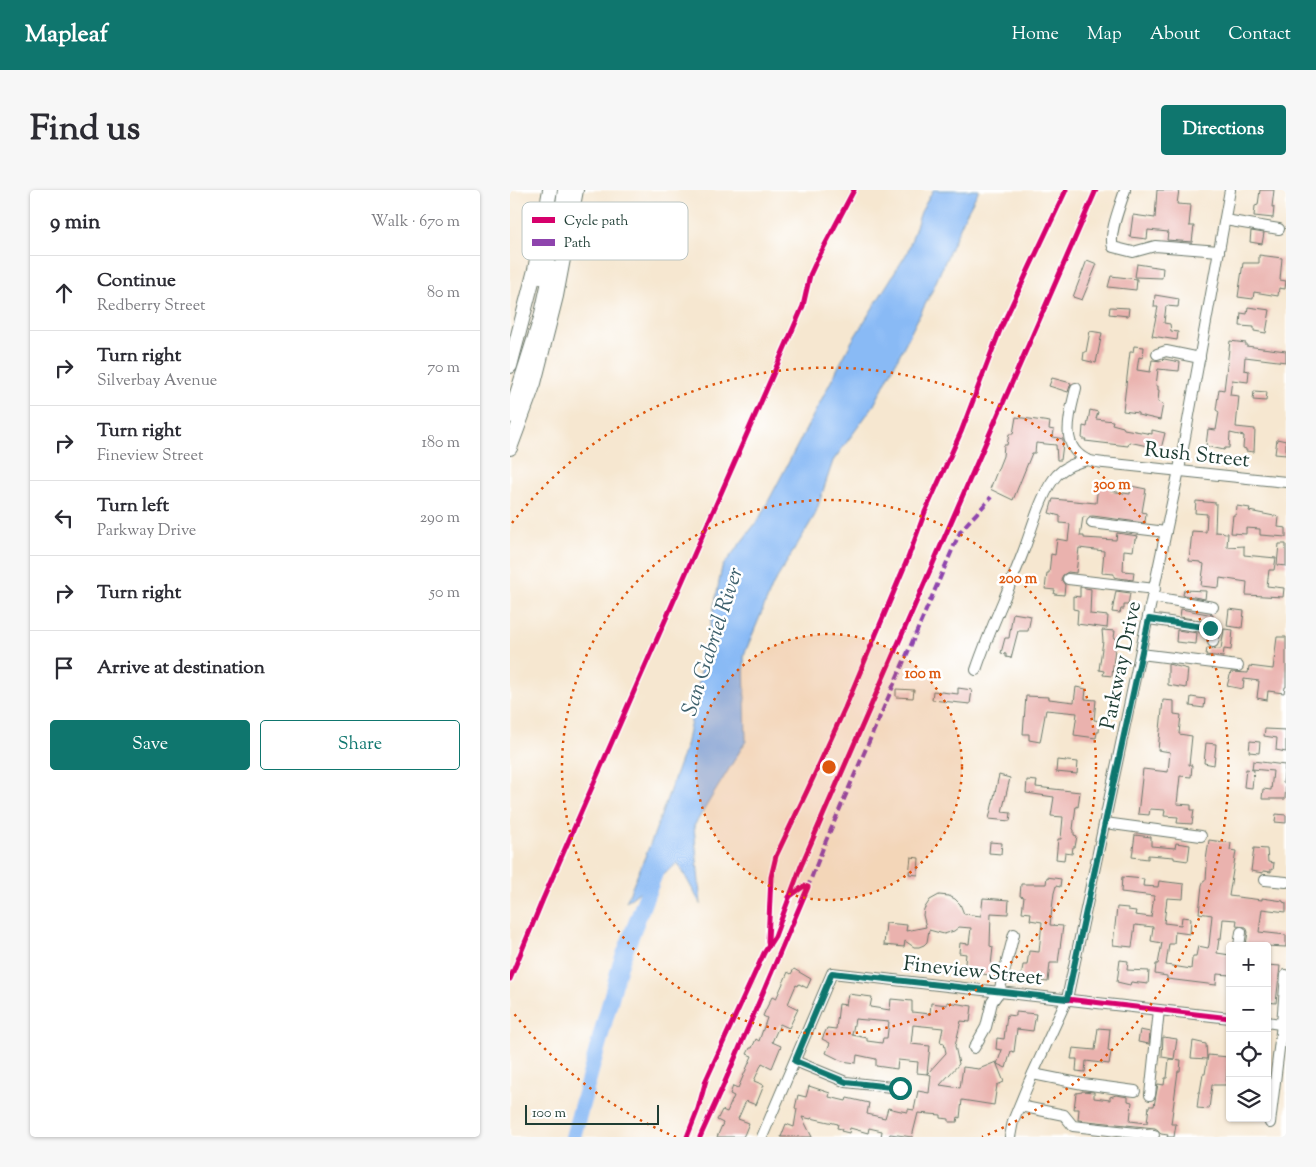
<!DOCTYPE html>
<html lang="en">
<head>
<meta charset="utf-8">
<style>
	body { margin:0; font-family:"Sorts Mill Goudy",serif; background:#f7f7f7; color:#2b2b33 }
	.controls { position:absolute; right:15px; bottom:15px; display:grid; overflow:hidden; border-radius:5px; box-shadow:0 1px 4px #0004 }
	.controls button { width:45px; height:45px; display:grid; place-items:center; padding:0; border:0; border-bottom:1px solid #e1e1e2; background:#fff; color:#2b2b33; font:25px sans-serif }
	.scale { position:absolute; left:15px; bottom:12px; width:134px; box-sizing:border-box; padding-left:5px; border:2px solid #1f3d34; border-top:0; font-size:14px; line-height:18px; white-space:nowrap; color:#1f3d34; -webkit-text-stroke:4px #fff; paint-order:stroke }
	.stop { position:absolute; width:15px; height:15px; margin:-11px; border:4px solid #0f766e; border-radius:50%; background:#fff }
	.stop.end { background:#0f766e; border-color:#fff; box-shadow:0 1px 5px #0008 }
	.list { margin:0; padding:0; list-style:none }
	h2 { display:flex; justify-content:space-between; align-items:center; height:65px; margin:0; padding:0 20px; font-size:21px }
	h2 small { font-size:16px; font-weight:400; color:#7c7c81 }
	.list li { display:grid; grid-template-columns:32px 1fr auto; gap:15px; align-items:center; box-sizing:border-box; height:75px; padding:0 20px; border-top:1px solid #e1e1e2 }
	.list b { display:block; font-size:19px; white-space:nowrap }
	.list p { margin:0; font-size:16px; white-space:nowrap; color:#7c7c81 }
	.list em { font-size:16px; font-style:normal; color:#7c7c81 }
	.actions { display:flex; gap:10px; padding:15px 20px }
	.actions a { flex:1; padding:11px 0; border:1px solid #0f766e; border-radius:5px; text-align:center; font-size:18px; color:#0f766e }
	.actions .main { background:#0f766e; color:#fff }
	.icon { flex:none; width:28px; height:28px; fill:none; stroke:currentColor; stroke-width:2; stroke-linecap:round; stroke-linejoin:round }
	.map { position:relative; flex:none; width:776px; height:947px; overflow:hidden; border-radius:5px }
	header { display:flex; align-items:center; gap:30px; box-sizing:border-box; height:70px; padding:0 25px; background:#0f766e; color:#fff }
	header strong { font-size:24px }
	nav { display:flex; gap:28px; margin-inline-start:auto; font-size:18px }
	.intro { display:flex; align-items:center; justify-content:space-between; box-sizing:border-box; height:120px; padding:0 30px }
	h1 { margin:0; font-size:35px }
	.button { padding:12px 22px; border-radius:5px; background:#0f766e; color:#fff; font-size:18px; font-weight:700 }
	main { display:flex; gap:30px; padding:0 30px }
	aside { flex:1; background:#fff; border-radius:5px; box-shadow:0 1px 4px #0004 }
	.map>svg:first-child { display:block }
	.water { fill:#89baf5; stroke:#547c94 }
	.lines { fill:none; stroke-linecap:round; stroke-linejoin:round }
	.river { stroke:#89baf5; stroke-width:16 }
	.building { fill:#eab2ae; fill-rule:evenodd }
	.minor-casing { stroke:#6a786b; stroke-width:12 }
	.highway-casing { stroke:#6a786b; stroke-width:16 }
	.minor { stroke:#fff; stroke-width:10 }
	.highway { stroke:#fff; stroke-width:14 }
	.quiet { stroke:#8e44ad; stroke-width:4; stroke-dasharray:8 4; stroke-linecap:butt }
	.cycleway-casing { stroke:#fff; stroke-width:8 }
	.cycleway { stroke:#d6006c; stroke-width:5 }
	.route { stroke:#0f766e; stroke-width:6 }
	.ring { fill:none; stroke:#de580e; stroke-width:2.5; stroke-dasharray:2.5 5 }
	.labels { text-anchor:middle; stroke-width:5; stroke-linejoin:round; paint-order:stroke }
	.street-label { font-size:21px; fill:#1f3d34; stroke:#fff }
	.water-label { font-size:22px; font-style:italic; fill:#3f626e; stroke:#fff }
	.key { fill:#fff; stroke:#bcc5c2; stroke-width:1 }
	.key-label { font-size:14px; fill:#1f3d34 }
	.centre { fill:#de580e; stroke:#fff; stroke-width:2.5 }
	.ring-label { font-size:15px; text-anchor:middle; font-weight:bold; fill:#de580e; stroke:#fff; stroke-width:5; stroke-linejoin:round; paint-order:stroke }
</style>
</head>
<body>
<header>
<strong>Mapleaf</strong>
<nav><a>Home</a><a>Map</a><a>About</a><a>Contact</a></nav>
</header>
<div class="intro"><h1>Find us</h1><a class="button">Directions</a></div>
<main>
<aside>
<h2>9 min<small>Walk · 670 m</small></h2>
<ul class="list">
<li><svg class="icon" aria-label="ahead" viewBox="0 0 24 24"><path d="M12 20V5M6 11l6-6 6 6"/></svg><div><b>Continue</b><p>Redberry Street</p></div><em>80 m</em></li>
<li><svg class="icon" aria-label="right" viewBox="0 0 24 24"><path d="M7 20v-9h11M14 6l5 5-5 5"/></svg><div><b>Turn right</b><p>Silverbay Avenue</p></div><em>70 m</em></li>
<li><svg class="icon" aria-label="right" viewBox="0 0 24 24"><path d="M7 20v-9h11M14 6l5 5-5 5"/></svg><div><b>Turn right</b><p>Fineview Street</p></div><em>180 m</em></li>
<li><svg class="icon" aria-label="left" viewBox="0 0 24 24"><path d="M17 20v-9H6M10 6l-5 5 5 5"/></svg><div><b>Turn left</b><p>Parkway Drive</p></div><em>290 m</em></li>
<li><svg class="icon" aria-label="right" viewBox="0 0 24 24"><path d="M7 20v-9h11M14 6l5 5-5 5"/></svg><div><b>Turn right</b></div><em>50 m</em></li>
<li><svg class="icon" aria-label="arrive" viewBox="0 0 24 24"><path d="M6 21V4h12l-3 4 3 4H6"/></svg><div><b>Arrive at destination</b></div></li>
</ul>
<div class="actions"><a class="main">Save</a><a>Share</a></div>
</aside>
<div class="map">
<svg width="776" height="947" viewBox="0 0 776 947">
	<rect width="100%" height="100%" fill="#fff"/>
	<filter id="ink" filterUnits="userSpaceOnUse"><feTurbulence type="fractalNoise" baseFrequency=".02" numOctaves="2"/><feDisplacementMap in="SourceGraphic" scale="10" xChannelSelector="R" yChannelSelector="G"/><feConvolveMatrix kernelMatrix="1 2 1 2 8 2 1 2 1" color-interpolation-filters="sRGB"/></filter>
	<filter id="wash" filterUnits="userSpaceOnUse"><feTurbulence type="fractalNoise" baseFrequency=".0096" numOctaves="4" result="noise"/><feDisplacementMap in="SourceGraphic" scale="20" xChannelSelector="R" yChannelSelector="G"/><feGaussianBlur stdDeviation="1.12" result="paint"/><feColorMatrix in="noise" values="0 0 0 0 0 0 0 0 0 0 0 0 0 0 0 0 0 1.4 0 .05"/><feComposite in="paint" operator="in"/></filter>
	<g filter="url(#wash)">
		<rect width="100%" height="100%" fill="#f6e7d0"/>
		<path class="water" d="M423 0H469L456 24 421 103 364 215 323 271 305 325 263 395 234 465 236 551 184 636 191 715 168 673 116 712 142 650 176 556 212 377 249 329 342 151 397 63 411 22Z"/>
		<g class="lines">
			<path class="river" d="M63 947 110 775 149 673"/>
		</g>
		<g id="blocks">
			<g class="building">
				<path d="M647 0H669L667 14 681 15 679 36H684L682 52 657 50 658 42 638 40 637 49 620 47 623 25 645 28Z"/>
				<path d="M750 0H764L762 17H764L763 28 744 26 745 16 748 15Z"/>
				<path d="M741 41 754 43 752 54 740 52Z"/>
				<path d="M749 65 772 68 770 90 776 91 775 99 769 98 768 106 744 102 743 109 728 107 733 73H749Z"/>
				<path d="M577 70 587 74 572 110 563 107Z"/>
				<path d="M627 74 653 78 652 88 625 87Z"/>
				<path d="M601 86 627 89 626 100 598 97Z"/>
				<path d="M645 105 669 109 668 117 656 116 654 133 660 134 661 141 668 142 667 150 642 146 648 117H644Z"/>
				<path d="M600 117 619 118 618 126 599 124Z"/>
				<path d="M738 117 760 120 756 143 744 141V137L730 136 731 123 737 124Z"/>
				<path d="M580 141 592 143 586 173 573 170 574 162H576Z"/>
				<path d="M720 151 736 153V156L776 161V172L735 167 734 180 739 181 738 192 722 190 720 205 729 206 726 237 745 239 744 262 736 261V259L733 258 734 246 720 243 719 258H715L714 260 696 256 698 239 706 240 709 222 706 220 709 199 714 200Z"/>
				<path d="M624 156 634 157 633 168 629 167 627 180 640 182 642 170 652 171 654 169 670 172 669 181 648 179 646 196H648V200H649L648 212 653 214 650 230 628 225V223L613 221 620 162H623Z"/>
				<path d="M542 188 561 193 558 202 539 196Z"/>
				<path d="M744 201 757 202 756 211 743 210Z"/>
				<path d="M580 220 588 222 586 229 603 231 602 234 613 237 614 239 642 244V240L655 243 651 259 619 252 618 256 575 251 576 249H572L573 236 577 237Z"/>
				<path d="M506 227 540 232 539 239 544 240 543 247 553 249V254L551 270H547L546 255 526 253 525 263H522L503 310 480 299 493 266 494 255H497L499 244H503Z"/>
				<path d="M767 249 776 251V265L765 264Z"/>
				<path d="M588 294 601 295 600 301 620 304 621 296 636 299 632 322 636 323 635 333 583 326 573 327 570 346H574V348L606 350 607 343 628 346 627 349H625L623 361 614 360 613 381 624 382 623 390 609 388 604 387V384L592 383 594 361 569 358 566 383 558 382 553 385 551 389 555 395 554 405 544 404 545 400 535 399 537 383H539L541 364 545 365 547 349 558 351 560 334 550 333V326L539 323 543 309 586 313Z"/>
				<path d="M686 311 706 313 705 342 718 343 717 357 734 356V365L766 368 764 380H759L757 396 774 398 773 407 736 405 737 392 710 388 709 398 691 396 694 374 691 373V372L679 371 682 341 696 342 697 324 685 323Z"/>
				<path d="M727 316 740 318 739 321 769 327 768 337 776 338V347L750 345V339L736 338V344L721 343 723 325H726Z"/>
				<path d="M769 354H776V376L767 375Z"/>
				<path d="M570 397 581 399 580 424 598 426 597 438 567 434 568 420 563 419V406L570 407Z"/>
				<path d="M674 400 696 401 695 409 673 405Z"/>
				<path d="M606 401 620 403 618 415H614V419H611L610 423 602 422Z"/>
				<path d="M671 419 703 425 702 432 670 427Z"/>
				<path d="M719 419 734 421 732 438 717 436Z"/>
				<path d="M503 423 521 426 518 441H508L501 468 496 467V464L491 463 495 448H499Z"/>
				<path d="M714 439 723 440 721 460 714 459 713 467 696 465 697 458 711 459Z"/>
				<path d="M592 440 605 441 604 448H606L602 486 593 485 594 481 589 480 593 451Z"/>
				<path d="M667 440 687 443 686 454 666 452Z"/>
				<path d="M767 447H776V497H775L774 503 758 501 757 510 747 508 749 491 734 489 733 499 717 496 721 482 738 483 739 476 763 479Z"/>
				<path d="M658 474 678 479 676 498 658 495Z"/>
				<path d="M566 497 576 499 575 509 586 510 584 530 590 531 589 542H587L586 548 564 545 567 523 536 520 530 552 519 550V544H513L516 506 539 507V509L564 512Z"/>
				<path d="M448 498 462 500 460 514 422 510 423 501 448 504Z"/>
				<path d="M386 499 404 500 403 508 386 507Z"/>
				<path d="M681 507 695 509 694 518 680 516Z"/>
				<path d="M653 510 664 511V524L671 525 669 544 682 546 679 575H682L681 587 670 586 667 614 681 615V620H684L682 634 667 633 668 627 654 626 655 620 640 619 639 625 628 624 633 579 658 582 660 562 648 560Z"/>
				<path d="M755 539 776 540V562L766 560 767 548 754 546Z"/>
				<path d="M740 551 750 552 749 563 739 562Z"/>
				<path d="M696 553 706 554 704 575 694 573Z"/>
				<path d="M547 570 568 572 567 584 546 582Z"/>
				<path d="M743 571 775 575 773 593H776L775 609H752L753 599 761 600 763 581 742 579Z"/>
				<path d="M736 579 744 580 742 598 734 597Z"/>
				<path d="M489 585 500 588 492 622 501 623 500 631 479 629Z"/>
				<path d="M517 590 527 591 526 597 570 602 568 617 566 616 563 639 564 640V645L567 646 565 657H563L562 664 555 663 554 670 546 669 548 649H551L553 627 541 626 544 607 516 603Z"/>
				<path d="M766 624 776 625V633L765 632Z"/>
				<path d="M625 645 641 647V656L665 658 666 653 680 655 678 671 664 669V667L638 665V669L622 667Z"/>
				<path d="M699 650 721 653 720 660 726 661 719 706 752 710V708L773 711V712L776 713V722L752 719 749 742 776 745V757L736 755 738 742 736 737 726 736 727 730 713 729 711 749H709L707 763 720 765V785L707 784 706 795 657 789V786L645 784 646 774H648L652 753 641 751 643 737 625 735 622 757 603 755 607 717 618 718V720L626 721 625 725 641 727 644 706 611 702 612 687 634 689 633 696 648 697 649 691 674 694 673 709 657 708 654 733 671 735 672 727 681 728 680 744 665 742 664 754H659L656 775 681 779 682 769 683 766H686L688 756 698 758 699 755 702 725 689 723 692 695 694 690H696L697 675 696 670Z"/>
				<path d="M480 652 492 653 491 664 479 663Z"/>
				<path d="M744 658 757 659 758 672 764 673 763 680 761 679V682L753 681V683L741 681Z"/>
				<path d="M401 667 409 668 408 685 399 684Z"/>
				<path d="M537 687 551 689 550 697 546 696 544 703 540 735 553 736 548 773H540L538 792 511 789 513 775H517L519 761 529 762 532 732 520 730 521 723 512 722 514 707 510 706 511 694H536Z"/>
				<path d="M429 705 439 706 445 709 450 714 454 724 471 726 473 708 499 710 498 724 481 723 480 756 483 757 480 785 454 782 456 764 449 763 450 753 459 754 461 738 449 737 444 741 434 744 419 740 417 752 414 755 409 757H404L395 751 394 757 374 755 376 733 397 735 396 741 416 737 413 725 414 719 420 710Z"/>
				<path d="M610 770 618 771 617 780 639 781 638 794 621 792 620 795 607 792Z"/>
				<path d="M757 775 770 776 766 813 757 812Z"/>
				<path d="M284 779 301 789 297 798 289 794 288 796 286 795 278 814 288 819 279 838 270 834 262 852 271 856 262 878 252 873 244 891 254 895 246 915 236 911 228 929 239 933 235 943 233 947H207L213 933 207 930 212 920 217 922 224 906 220 904 223 896 228 898 242 866 237 864 240 858H242L246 849 249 851 257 828 253 826 256 819 262 807 266 809 278 782 281 784Z"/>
				<path d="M338 804 362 807 360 817 380 820 381 809 402 811V822L420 824 421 813 437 815V812L462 816 460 832 451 831 445 856 449 874 430 895 450 898 453 877 469 879 486 872 494 892 487 895 484 915 452 910 450 928 448 927 447 932H439V929L431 928V925L408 923 402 947 380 944 379 947H371L372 941 359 938 358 943 340 938 339 943 331 941 332 939 327 938 328 934 301 928V929L292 927 302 947H271L276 934 284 937 287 919 285 918 288 905 296 907 299 896 320 903 319 907 336 911 337 908 359 913 357 924 375 928 378 918 391 921 398 922V919L404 920 408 901 419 903 421 885 417 884 436 863 434 853 430 852 433 838 403 835 401 854 420 856 417 884 407 883 408 872 388 870 387 879 366 876V869L347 865 346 873 332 871 316 863 320 853 312 849 317 838 326 839 329 814 336 815ZM345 829 379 832 377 848H373L372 853 357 851V848L342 845Z"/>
				<path d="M506 822 526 824 523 841 507 839 504 862 501 861 496 878 487 874 492 860 486 859 487 848 494 849 497 825 506 826Z"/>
				<path d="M588 838 600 839 598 861 601 862 599 874 576 871 575 882 566 881 567 869H561L563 858 585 860Z"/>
				<path d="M630 840 640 842 639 854 628 852Z"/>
				<path d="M653 847 667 849 664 869 652 867Z"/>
				<path d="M683 851 696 854 697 869 681 868Z"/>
				<path d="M698 865 718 867V868L716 895H702L699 919 687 918 689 902H690L693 884H695Z"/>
				<path d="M659 869 671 870 670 881H668L661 934H666L664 947H657L658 945 651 944 648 940 645 938 568 930 569 919H564L566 903 572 902V901L584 902V908L600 910V907L606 905 618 907V911L622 912 620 931 637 933 639 916H644L648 894 654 895 655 888H657Z"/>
			</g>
		</g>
	</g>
	<g filter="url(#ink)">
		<use href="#blocks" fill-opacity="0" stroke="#6a786b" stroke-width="1"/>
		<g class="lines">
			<defs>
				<g id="minor">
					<path d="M615 0C611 14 598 44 603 57L623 62 645 56 709 61"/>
					<path d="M715 30 769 39"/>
					<path d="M647 164 656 161 690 168"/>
					<path d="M566 198C561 221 547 257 578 270 582 272 589 272 594 273L776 292"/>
					<path d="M582 333 656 342"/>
					<path d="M558 389 645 399"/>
					<path d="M643 407 703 417"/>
					<path d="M639 429 700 438 705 444 703 452"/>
					<path d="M631 464 728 476"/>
					<path d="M466 480C479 441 497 404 512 365 521 343 531 302 547 285 555 277 566 272 578 270"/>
					<path d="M595 633 691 646"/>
					<path d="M755 690 776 692"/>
					<path d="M729 756 731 742"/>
					<path d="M757 832 776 835"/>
					<path d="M464 858 476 837 482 812 489 802 504 744"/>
					<path d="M285 871 336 892 390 898"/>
					<path d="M523 884 573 894 625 901"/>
					<path d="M640 905 649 820"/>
					<path d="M510 916 554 925 563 936 644 945"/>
					<path d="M760 933 772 834 776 785"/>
					<path d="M252 947 322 783 720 828"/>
					<path d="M500 947 503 931 519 892 557 809 669 280 720 0"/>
				</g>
				<g id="highway">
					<path d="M49 42 55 0"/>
					<path d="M34 88 44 30"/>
					<path d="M0 176 25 80 40 0"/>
					<path d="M0 226 31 128 42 78"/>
					<path d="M0 258 24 193 46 106 66 0"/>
				</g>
			</defs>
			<use href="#minor" class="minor-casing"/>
			<use href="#highway" class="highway-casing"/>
			<use href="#minor" class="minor"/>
			<use href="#highway" class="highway"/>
			<path class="quiet" d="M297 699 315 653 450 342C460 329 471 320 481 307"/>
			<defs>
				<g id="cycleway">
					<path d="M259 756 258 751 261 687 266 666 298 599 335 518 398 368 415 322 451 242 490 140 556 0"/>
					<path d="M0 789 33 709 293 116 300 85 307 70 344 0"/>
					<path d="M557 809 720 828"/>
					<path d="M177 947 188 919 196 890 254 763 265 746 291 676 586 0"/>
					<path d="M190 947 214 894 298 697 294 696 279 707"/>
				</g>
			</defs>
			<use href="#cycleway" class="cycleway-casing"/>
			<use href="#cycleway" class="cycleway"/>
		</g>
	</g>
	<g class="lines" filter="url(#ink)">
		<path class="route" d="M390 898 336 892 285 871 322 783 557 809 639 429 700 438"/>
	</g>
	<circle cx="319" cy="577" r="133" fill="#de580e" fill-opacity=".12"/>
	<g class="ring">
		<circle cx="319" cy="577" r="133"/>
		<circle cx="319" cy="577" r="267"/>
		<path d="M166 947A400 400 0 0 1 2 821M2 333A400 400 0 1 1 472 947"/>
	</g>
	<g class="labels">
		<g class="street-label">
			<text transform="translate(687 264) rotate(6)" y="7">Rush Street</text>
			<text transform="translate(610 475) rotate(-78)" y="7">Parkway Drive</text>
			<text transform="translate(463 780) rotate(6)" y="7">Fineview Street</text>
		</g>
		<g class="water-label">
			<text transform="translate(201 451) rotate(-72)" y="8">San Gabriel River</text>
		</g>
	</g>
	<rect x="12" y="12" width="166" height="58" rx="8" class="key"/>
	<rect x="22" y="27" width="23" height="6" fill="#d6006c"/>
	<rect x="22" y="49" width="23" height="7" fill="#8e44ad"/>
	<g class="key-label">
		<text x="54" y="35">Cycle path</text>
		<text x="54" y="57">Path</text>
	</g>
	<circle cx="319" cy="577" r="8" class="centre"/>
	<g class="ring-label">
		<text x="602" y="299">300 m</text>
		<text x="508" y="393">200 m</text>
		<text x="413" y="488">100 m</text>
	</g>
</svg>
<div class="controls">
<button>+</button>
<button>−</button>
<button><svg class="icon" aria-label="locate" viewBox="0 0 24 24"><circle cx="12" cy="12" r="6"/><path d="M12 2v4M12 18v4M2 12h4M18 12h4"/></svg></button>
<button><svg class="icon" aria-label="layers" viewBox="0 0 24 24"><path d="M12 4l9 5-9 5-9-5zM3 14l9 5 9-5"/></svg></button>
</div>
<div class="scale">100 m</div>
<div class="stop" style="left:390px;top:898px"></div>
<div class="stop end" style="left:700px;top:438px"></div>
</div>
</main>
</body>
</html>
